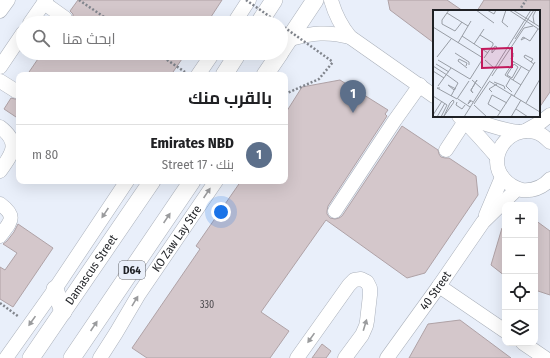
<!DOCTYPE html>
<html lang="ar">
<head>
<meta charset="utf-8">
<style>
	body { margin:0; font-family:"Fira Sans Condensed",Cairo,sans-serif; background:#f2f2f2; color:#202124; direction:rtl }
	.controls { position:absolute; right:12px; bottom:12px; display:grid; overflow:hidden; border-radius:8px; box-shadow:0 4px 16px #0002 }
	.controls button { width:36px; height:36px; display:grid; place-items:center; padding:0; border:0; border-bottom:1px solid #e0e0e0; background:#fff; color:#202124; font:20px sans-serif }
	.you { position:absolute; left:221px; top:212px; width:14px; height:14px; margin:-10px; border:3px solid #fff; border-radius:50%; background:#1a73e8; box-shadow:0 0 0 6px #1a73e833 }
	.badge { display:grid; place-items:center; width:26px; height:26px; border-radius:50%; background:#d93025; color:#fff; font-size:13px; font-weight:700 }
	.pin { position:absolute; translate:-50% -33px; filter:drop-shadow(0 1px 2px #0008) }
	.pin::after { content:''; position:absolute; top:21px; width:14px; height:12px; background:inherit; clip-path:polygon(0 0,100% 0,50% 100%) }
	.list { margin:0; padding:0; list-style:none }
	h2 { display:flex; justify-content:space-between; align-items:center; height:52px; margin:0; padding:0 16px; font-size:17px }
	h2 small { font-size:13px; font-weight:400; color:#757577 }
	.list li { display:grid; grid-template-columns:26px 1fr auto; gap:12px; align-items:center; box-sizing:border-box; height:60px; padding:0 16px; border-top:1px solid #e0e0e0 }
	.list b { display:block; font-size:15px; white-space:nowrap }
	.list p { margin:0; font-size:13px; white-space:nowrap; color:#757577 }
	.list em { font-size:13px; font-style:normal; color:#757577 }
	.icon { flex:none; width:22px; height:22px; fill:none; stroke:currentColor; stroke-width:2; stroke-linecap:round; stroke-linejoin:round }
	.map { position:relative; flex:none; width:550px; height:358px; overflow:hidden; direction:ltr }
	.search { position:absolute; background:#fff; box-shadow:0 4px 16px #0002; left:16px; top:16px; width:272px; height:44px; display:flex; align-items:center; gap:10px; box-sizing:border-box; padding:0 14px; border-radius:22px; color:#757577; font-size:15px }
	.panel { position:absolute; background:#fff; box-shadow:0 4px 16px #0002; left:16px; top:72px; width:272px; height:112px; border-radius:8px; direction:rtl }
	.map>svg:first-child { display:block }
	.building { fill:#d4c7cb; stroke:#afa2a6 }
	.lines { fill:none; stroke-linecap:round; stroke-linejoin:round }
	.minor-casing { stroke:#abb1bb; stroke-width:15 }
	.major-casing { stroke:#abb1bb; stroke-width:18 }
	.path { stroke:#81858d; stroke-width:2.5; stroke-dasharray:2 2; stroke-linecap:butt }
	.minor { stroke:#fff; stroke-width:14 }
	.major { stroke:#fff; stroke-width:17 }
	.path-bridge { stroke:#81858d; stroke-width:2.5; stroke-dasharray:2 2; stroke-linecap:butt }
	.oneway { fill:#9a9b9d }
	.labels { text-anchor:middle; stroke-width:3; stroke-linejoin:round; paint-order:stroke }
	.number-label { font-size:10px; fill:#4c4a4e }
	.shield { fill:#e9effa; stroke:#5c5f65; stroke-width:1 }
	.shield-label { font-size:11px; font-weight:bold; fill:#1f2125 }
	.street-label { font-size:12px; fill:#1f2125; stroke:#e9effa }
	.inset-road { fill:none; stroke:#989da5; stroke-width:1 }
	.view { fill:#c2185b; fill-opacity:0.15; stroke:#c2185b; stroke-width:2 }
	.inset-edge { fill:none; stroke:#1f2125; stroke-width:2 }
</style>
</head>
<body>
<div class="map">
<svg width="550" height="358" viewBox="0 0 550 358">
	<rect width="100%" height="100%" fill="#e9effa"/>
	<g class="building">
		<path d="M78 0H222L207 23H72L73 18V14L70 11Z"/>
		<path d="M388 0H447L463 11H434V43L390 10Z"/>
		<path d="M484 0H550V92L539 108V11H477Z"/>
		<path d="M42 53H186L171 75H27Z"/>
		<path d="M340 80 388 110 385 114 387 116 328 206 327 211V214L330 218 335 219 339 218 342 216 402 126 438 150 439 154 441 157 445 158H449L476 176 478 195 425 273 407 278 326 220 261 312 289 331 270 358H147L132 348 200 249 196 246 241 181H285V114L302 87Z"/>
		<path d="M11 98 15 99H19V119L4 109Z"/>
		<path d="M535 220 550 231V295L538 291 535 288Z"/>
		<path d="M18 224 53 248 13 307 0 299V267L5 270 17 253 3 244 7 241 14 232Z"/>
		<path d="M502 228H505V276L491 265Z"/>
		<path d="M460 320 511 358H409L428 324Z"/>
		<path d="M322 344 331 351 326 358H312Z"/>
	</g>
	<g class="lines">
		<defs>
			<g id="minor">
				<path d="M331 0C335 14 341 26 350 37L434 96"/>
				<path d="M44 3 65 18"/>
				<path d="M0 11 8 0"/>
				<path d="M30 23 46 0"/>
				<path d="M234 23 249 0"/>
				<path d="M290 39C313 33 327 31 350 37"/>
				<path d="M0 67 23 33"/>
				<path d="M198 75 213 53"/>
				<path d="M0 81 16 91"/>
				<path d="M459 116C473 129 485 143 497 157"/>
				<path d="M466 116C483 124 499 129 518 132"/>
				<path d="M0 127C21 143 12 154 0 171"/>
				<path d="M525 131 541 122 550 115"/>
				<path d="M550 142C546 138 541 133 535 132 508 125 485 158 504 179 509 185 515 188 522 190 533 191 543 187 550 179"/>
				<path d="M446 150 465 121"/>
				<path d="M0 204C18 217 10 222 0 236"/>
				<path d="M335 211 395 120 420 85"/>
				<path d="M486 215 502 177"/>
				<path d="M439 286 505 331"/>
				<path d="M523 343 545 358"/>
				<path d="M6 358 55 289 127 181"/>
				<path id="s1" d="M100 358 116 333 139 294 216 181"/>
				<path d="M297 358 349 285 354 280 361 279 367 282 370 288V295L367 321 366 326 362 335 345 358"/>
				<path id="s2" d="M387 358 439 286 483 222 517 189"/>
			</g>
			<g id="major">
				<path d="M259 23 274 0"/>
				<path d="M281 51 315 0"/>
				<path d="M224 75 238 53"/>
				<path d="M265 75 280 53"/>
				<path d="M55 289 63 312"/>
				<path id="s3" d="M31 358 152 181"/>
				<path d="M72 358 192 181"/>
			</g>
		</defs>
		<use href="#minor" class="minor-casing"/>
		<use href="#major" class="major-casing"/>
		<g class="path">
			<path d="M79 0 113 23"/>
			<path d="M519 11 526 0"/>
			<path d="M157 53 185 72"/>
			<path d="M285 94 319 79 333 62"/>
			<path d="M0 303 19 317"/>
		</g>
		<use href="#minor" class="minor"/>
		<use href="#major" class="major"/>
		<g class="path-bridge">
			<path d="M246 0 279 23"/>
			<path d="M281 25 333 62"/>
		</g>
	</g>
	<defs><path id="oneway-solid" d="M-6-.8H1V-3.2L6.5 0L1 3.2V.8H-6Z"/></defs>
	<g class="oneway">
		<use href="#oneway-solid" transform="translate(207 193) rotate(-56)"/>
		<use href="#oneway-solid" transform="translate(105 213) rotate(124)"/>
		<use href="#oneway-solid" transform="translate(167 218) rotate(-56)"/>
		<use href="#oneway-solid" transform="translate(135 301) rotate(-59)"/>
		<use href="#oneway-solid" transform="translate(32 321) rotate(125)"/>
		<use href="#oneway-solid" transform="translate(365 325) rotate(-73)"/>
		<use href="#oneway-solid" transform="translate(94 326) rotate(-56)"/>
		<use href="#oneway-solid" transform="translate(311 338) rotate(125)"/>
	</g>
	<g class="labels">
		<g class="number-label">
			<text x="207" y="308">330</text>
		</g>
		<rect class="shield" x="119" y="261" width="26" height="18" rx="3"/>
		<g class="shield-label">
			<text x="132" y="274">D64</text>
		</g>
		<g class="street-label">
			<text dy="4" stroke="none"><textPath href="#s1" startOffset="142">KO Zaw Lay Stre</textPath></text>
			<text dy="4" stroke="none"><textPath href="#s3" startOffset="107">Damascus Street</textPath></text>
			<text dy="4" stroke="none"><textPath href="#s2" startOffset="83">40 Street</textPath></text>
		</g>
	</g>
	<g transform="translate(433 10)">
		<rect width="107" height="107" fill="#e9effa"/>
		<path class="inset-road" d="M43 0 61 13M54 0 61 4 63 0M73 0 69 12 75 17M76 0 107 20M80 0 107 17M14 3 35 16M9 10V14L22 21 29 12M9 10 16 0M101 13 100 6 103 0M0 17 50 48M47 25 60 33V35M29 26 55 43M92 28 88 30 90 27 92 28 97 31M82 29 101 0M97 31 105 19M25 33 38 11M41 34 51 19M62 36 64 37 59 43V40ZM22 43 36 52V55M4 47 18 29M80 47V43L78 49 81 52M51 48 60 35M5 50 37 69M52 50 61 58M81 51 72 65 88 75M81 52 96 61M98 52 100 49 92 45 91 47 101 54M3 54 16 62M81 54 85 57 79 68 74 65ZM0 56 14 65M33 56 34 53 26 49 25 51 34 58M0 61 11 68M14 65 25 73 18 86M59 66 91 18 100 16M37 69 49 50M77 69 73 76 79 82M39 70 48 78M44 70 38 80V81L40 83 38 80 44 70M80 70 88 57M56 71 107 102M61 72 71 76 72 79M5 76 18 58M7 78H4L24 89M21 80 15 75 23 79M59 82 56 79 64 74M59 85 55 94 68 102M59 85 74 93M0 86 14 95 8 107M81 86 102 52M24 89 36 71M25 89 37 97M20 90 21 92 11 106 17 93ZM38 91 35 94 37 90 40 92M24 92 23 95 29 99 32 95M93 93 107 69M41 94 56 72M41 95 54 107M83 99 95 107M0 105 9 91M4 107 12 93M31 107 98 0M64 107 79 84M78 107 88 90"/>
		<path class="view" d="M79 38V57L49 58V39Z"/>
		<rect width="107" height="107" class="inset-edge"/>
	</g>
</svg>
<div class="controls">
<button>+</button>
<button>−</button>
<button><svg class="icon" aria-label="locate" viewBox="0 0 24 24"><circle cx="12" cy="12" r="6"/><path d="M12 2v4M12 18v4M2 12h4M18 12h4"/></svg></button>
<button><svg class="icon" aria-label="layers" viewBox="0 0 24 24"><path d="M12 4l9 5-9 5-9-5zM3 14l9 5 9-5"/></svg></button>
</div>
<div class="you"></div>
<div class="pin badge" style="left:353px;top:113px;background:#5c6f8a">1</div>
<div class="search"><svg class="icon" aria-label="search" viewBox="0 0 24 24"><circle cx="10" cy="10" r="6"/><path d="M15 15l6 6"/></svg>ابحث هنا</div>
<section class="panel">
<h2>بالقرب منك<small></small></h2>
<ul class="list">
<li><span class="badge" style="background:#5c6f8a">1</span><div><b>Emirates NBD</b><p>بنك · 17 Street</p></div><em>80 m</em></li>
</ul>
</section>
</div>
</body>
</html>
